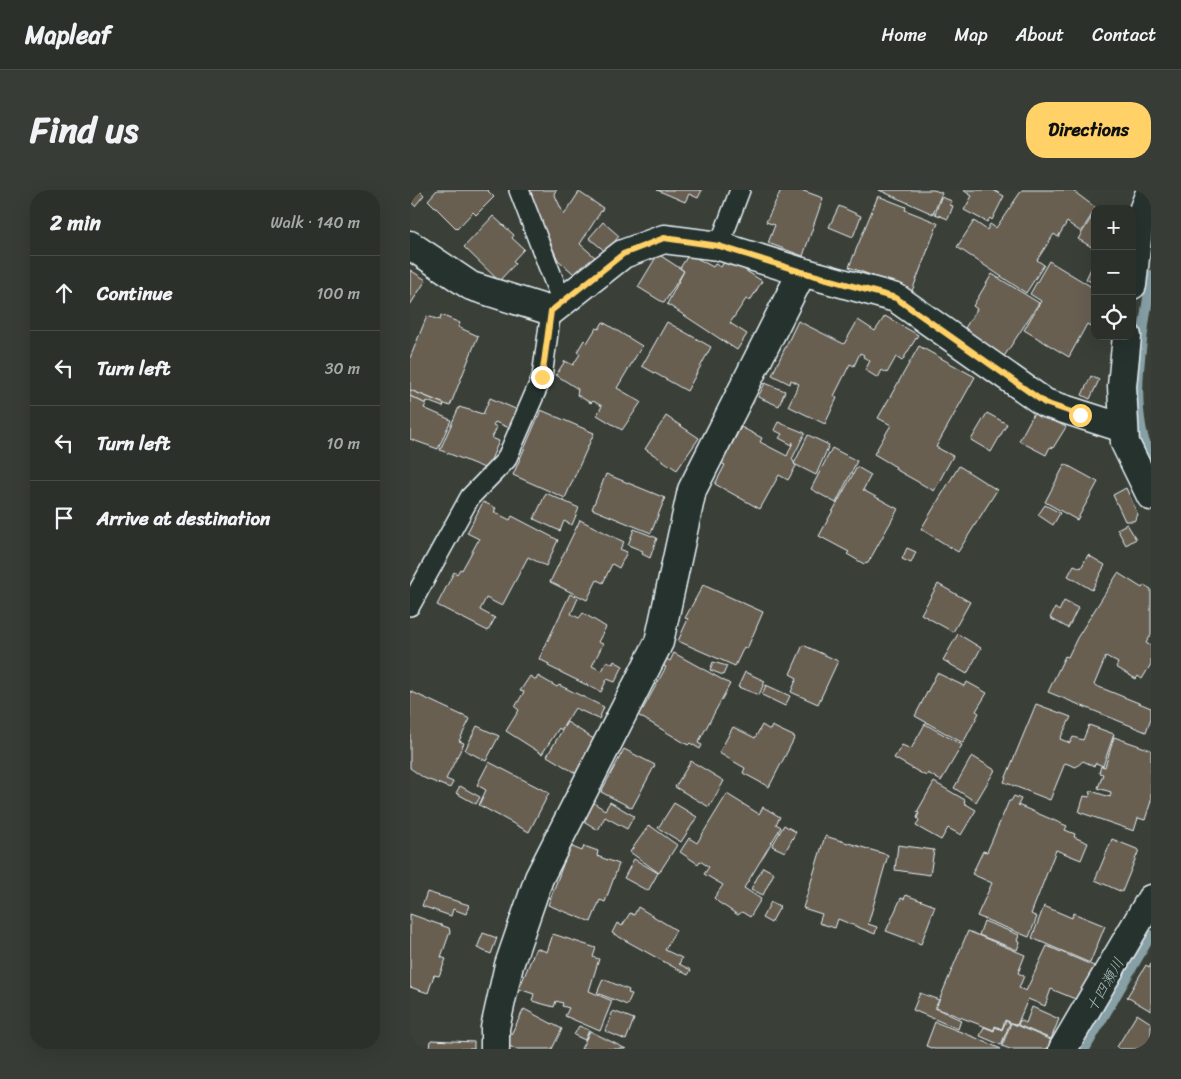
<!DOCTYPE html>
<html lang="en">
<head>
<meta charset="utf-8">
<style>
	body { margin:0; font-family:Sriracha,"Klee One",sans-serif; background:#383c36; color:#f1f3f6 }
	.controls { position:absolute; right:15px; top:15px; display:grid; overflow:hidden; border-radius:10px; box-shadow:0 5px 20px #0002 }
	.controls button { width:45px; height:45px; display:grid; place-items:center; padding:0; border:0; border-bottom:1px solid #484b47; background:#2c302a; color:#f1f3f6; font:25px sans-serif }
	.stop { position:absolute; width:15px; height:15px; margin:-11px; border:4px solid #ffd166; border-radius:50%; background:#fff }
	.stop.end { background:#ffd166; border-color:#fff; box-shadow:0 1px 5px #0008 }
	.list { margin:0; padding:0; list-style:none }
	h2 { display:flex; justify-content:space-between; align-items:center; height:65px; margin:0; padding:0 20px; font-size:21px }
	h2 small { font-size:16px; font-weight:400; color:#a6a9a8 }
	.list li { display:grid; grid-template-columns:32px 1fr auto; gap:15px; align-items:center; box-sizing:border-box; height:75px; padding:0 20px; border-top:1px solid #484b47 }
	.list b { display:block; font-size:19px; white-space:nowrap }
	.list em { font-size:16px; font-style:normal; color:#a6a9a8 }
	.icon { flex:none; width:28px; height:28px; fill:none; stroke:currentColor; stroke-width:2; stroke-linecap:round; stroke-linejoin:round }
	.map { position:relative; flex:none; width:741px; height:859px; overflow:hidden; border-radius:20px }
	header { display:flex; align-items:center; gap:30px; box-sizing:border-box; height:70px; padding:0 25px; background:#2c302a; border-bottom:1px solid #484b47 }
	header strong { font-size:24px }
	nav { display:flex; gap:28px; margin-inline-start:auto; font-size:18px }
	.intro { display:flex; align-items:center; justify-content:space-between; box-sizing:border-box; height:120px; padding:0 30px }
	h1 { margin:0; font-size:35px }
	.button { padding:12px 22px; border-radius:20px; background:#ffd166; color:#111; font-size:18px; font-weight:700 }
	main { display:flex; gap:30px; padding:0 30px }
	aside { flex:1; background:#2c302a; border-radius:20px; box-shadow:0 5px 20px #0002 }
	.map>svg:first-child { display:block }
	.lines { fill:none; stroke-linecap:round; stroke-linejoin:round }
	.stream { stroke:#87a0a5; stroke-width:10 }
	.building { fill:#675e51; stroke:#e8f1f8 }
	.service-casing { stroke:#e8f1f8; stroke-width:22 }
	.minor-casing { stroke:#e8f1f8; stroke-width:31 }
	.tertiary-casing { stroke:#e8f1f8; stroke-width:31 }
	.service { stroke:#26332d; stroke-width:19 }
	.minor { stroke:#26332d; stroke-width:28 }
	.tertiary { stroke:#26332d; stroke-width:28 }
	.route { stroke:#ffd166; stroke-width:6 }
	.labels { text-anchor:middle; stroke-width:5; stroke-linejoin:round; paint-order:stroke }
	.water-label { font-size:15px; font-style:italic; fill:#a8bbc0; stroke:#26332d }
</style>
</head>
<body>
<header>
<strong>Mapleaf</strong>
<nav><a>Home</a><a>Map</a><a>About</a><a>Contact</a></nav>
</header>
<div class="intro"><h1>Find us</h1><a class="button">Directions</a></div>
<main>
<aside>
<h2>2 min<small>Walk · 140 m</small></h2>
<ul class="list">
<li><svg class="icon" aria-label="ahead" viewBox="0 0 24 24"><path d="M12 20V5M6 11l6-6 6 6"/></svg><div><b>Continue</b></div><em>100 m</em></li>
<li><svg class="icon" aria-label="left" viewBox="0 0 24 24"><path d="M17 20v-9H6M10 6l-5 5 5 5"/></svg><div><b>Turn left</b></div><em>30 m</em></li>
<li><svg class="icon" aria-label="left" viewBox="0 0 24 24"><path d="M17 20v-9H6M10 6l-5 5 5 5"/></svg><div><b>Turn left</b></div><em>10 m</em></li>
<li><svg class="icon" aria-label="arrive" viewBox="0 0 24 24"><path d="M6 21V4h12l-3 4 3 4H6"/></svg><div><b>Arrive at destination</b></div></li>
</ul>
</aside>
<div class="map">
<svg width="741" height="859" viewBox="0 0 741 859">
	<rect width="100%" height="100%" fill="#3a4038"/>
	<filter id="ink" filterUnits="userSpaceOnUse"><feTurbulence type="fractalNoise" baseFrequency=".02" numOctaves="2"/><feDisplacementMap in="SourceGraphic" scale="10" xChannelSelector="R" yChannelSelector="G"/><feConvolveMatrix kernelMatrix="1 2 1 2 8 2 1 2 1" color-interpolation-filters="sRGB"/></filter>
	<g filter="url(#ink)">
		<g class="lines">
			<g class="stream">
				<path d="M741 85C734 145 716 213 741 270"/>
				<path d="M675 859 741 745"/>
			</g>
		</g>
		<g class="building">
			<path d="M0 0H9L14 5 5 16 0 11Z"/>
			<path d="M27 0H77L84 7 66 25 63 22 47 39 18 10Z"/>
			<path d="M116 0H147L144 3 154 25 169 2 193 18 170 54 186 68 170 89 148 70Z"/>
			<path d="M247 0H292L288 8 279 4 275 12Z"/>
			<path d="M371 0H391L413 8 393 66 358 53 365 35 356 32Z"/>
			<path d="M469 0H524L532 3 523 24Z"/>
			<path d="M583 0 594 6 582 30 580 28 577 32 554 20 562 6 553 0Z"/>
			<path d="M612 0H662L686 18 671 42 657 32 648 47 644 44 627 70 634 75 616 103 547 57 564 31 577 40 580 34 586 38Z"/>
			<path d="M468 6 496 17 495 20 528 33 502 101 486 95 464 93 466 87 439 77Z"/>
			<path d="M531 7 542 11 540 15 543 16 538 29 525 24Z"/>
			<path d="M429 16 451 26 443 47 419 37Z"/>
			<path d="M685 22V59L668 49Z"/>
			<path d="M83 26 104 45 102 48 114 59 103 71 105 74 89 91 54 57Z"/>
			<path d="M193 32 209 46 196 62 179 48Z"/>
			<path d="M248 64 274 81 254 113 228 97Z"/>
			<path d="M279 64 303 77 305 74 311 77 314 72 322 76 324 73 352 91 340 111 336 109 320 133 337 144 327 160 257 114 274 81 270 78Z"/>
			<path d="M685 70V94L676 89Z"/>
			<path d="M639 71 685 99V139L677 134 659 167 614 140 631 111 620 104Z"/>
			<path d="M0 80 16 90 0 115Z"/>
			<path d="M582 84 629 113 593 168 556 144 558 140 555 138 567 119 563 116Z"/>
			<path d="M31 125 50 133 48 137 68 146 40 216 0 200V168L17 126 30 130Z"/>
			<path d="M475 126 508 145 492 171 486 167 477 183 472 180 468 188 455 180 460 171 453 167 454 165 450 163 444 176 440 174 424 206 427 208 415 234 378 216 389 194 381 190 380 194 362 185 388 131 434 154 448 130 465 141Z"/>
			<path d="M193 132 232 156 207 198 231 212 212 240 187 225 192 216 183 211 181 213 167 205 168 199 146 185 155 171 163 175 170 164 167 162 174 150 177 153 186 138 189 139Z"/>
			<path d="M257 132 301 157 277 201 232 176Z"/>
			<path d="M509 156 565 187 526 257 543 266 524 301 485 279 486 277 464 264 481 235 468 228Z"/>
			<path d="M681 186 689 190 680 209 672 205Z"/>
			<path d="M355 193 375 201 369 216 348 207Z"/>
			<path d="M0 200 34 214 33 217 17 211 16 214 0 206Z"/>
			<path d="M0 206 16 214 14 218 41 230 28 259 0 249Z"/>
			<path d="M80 208 110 221 102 239 85 232 83 235 87 237 82 248 89 251 77 279 30 260 49 217 73 224Z"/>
			<path d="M131 220 184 243 155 308 103 285Z"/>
			<path d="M625 221 656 237 643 258 640 257 636 265 609 251Z"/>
			<path d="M577 223 597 234 581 262 561 250Z"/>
			<path d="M256 226 289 248 267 280 235 259Z"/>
			<path d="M368 232 395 243 382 269 386 276 378 290 369 285 350 319 305 294 315 275 309 272 314 262 317 263 331 237 352 248 350 252 377 266 383 252 382 255 369 248 372 244 364 240Z"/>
			<path d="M398 245 419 255 406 285 384 274Z"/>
			<path d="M422 258 447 271 426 313 401 299Z"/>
			<path d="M655 274 688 292 667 330 635 312Z"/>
			<path d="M549 276 587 300 548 362 511 339Z"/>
			<path d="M447 277 461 285 453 300 488 319 458 373 454 374 437 364 439 362 409 346Z"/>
			<path d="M196 284 255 308 241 343 182 319Z"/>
			<path d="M716 298 728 325 724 331H715L703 305Z"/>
			<path d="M136 303 169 318 162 335 154 331 150 341 124 329Z"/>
			<path d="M73 312 86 318 84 322 100 330 102 326 148 350 136 376 118 367 92 416 76 408 70 420 85 428 78 441 27 415 44 382 47 384 50 379 52 380 69 349 57 343Z"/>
			<path d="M635 315 650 323 643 335 628 325Z"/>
			<path d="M170 330 214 352 210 359 217 362 209 378 202 374 193 393 187 390 177 410 140 392Z"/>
			<path d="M717 334 726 349 716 355 707 339Z"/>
			<path d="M224 339 247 348 240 368 232 364 233 361 218 355Z"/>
			<path d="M497 358 506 362 501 373 492 369Z"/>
			<path d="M678 365 695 375 682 400 658 386 664 375 671 378Z"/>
			<path d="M708 383 732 398 734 395 741 399V445L736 453 741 456V474L732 489 728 486 726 489 706 477 708 473 696 466 684 495 741 518V528L736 542 638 502 655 466 658 467 667 448Z"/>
			<path d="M528 394 560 412 543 442 511 424Z"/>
			<path d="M293 395 353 422 337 459 334 457 325 476 268 451 278 429 275 428Z"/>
			<path d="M160 404 168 408 161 424 169 428 173 423 196 437 188 452 193 454 182 476 192 481 197 471 203 474 204 471 213 476 205 492 197 489 191 502 138 476 139 474 129 469Z"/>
			<path d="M654 411 668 418 658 438 640 428 645 418 649 421Z"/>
			<path d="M548 444 571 458 557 484 533 470Z"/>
			<path d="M393 455 428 471 408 514 381 502 387 488 380 484Z"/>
			<path d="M264 463 320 494 288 553 292 555 290 559 280 553 278 555 226 524 230 517 233 519 256 477 249 474 253 467 260 471Z"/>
			<path d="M303 472 317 476 313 485 300 480Z"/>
			<path d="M335 482 355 491 349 505 328 497Z"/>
			<path d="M527 483 554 496 557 492 577 503 566 521 569 523 553 553 505 526Z"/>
			<path d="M120 486 126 490 128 486 147 497 149 495 194 517 189 529 165 518 151 540 149 538 132 564 96 541 109 520 105 517 114 502 110 501Z"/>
			<path d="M356 495 380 506 375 516 352 505Z"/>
			<path d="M0 501 60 529 49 551 54 553 36 589 43 592 40 598 14 588 0 578Z"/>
			<path d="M626 514 661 527 650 549 660 553 663 547 673 550 679 535 704 544 693 576 686 573 684 576 673 571 666 577 655 573 640 610 594 592Z"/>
			<path d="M157 532 187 551 167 584 137 566Z"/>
			<path d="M515 534 552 555 531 591 518 583 516 586 484 568 492 555 501 559Z"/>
			<path d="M352 535 360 540 362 536 385 547 359 597 333 583 335 578 309 563 323 537 345 548Z"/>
			<path d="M67 536 89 546 76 571 55 560Z"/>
			<path d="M704 547 741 560V611L735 630 728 628 724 641 669 622 674 606 679 607 681 601 700 607 701 602 688 598 693 584 689 583 691 576 695 577Z"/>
			<path d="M214 559 245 575 222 618 191 602Z"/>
			<path d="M562 566 585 580 566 612 544 598Z"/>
			<path d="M281 571 314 591 299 617 265 597Z"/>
			<path d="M79 572 139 603 119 642 69 615 76 600 67 595Z"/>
			<path d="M524 592 555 610 554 613 566 620 551 645 538 638 531 650 506 636 509 630 507 628 509 623 507 622Z"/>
			<path d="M50 596 70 607 66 614 46 603Z"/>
			<path d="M317 604 349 624 353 617 370 627 366 634 371 637 334 698 351 709 340 727 332 722 328 725 308 712 304 708 313 695 294 684 299 677 290 671 288 674 270 662 279 648 287 653Z"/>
			<path d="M604 606 611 609 608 615 657 636 655 640 665 644 664 647 678 653 671 670 646 660 621 724 627 727 619 747 567 726 582 693 562 684 573 661 577 662 599 611H601Z"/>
			<path d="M182 612 195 620 200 612 224 626 217 639 195 627 188 640 172 630Z"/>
			<path d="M264 613 287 627 271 652 248 638Z"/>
			<path d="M239 635 267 655 249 683 220 662Z"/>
			<path d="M374 635 386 642 375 662 362 656Z"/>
			<path d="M415 646 478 665 458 734 467 737 465 744 428 729 425 738 409 733 412 724 393 718Z"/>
			<path d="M702 649 729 660 712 702 685 690Z"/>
			<path d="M488 655 524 660 520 685 485 680Z"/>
			<path d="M160 656 172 661 174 656 188 661 187 666 209 674 195 712 190 710 181 732 138 715Z"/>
			<path d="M224 669 248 683 238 701 214 688Z"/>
			<path d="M353 677 364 683 353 705 341 699Z"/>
			<path d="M17 702 59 715 56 724 43 719 41 726 12 716Z"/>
			<path d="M496 705 525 716 511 754 476 741 491 708 494 709Z"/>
			<path d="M361 712 370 717 361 733 352 728Z"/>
			<path d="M634 716 662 728 663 723 695 736 680 773 622 748Z"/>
			<path d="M228 717 266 740 255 760 272 768 269 774 281 780 278 785 202 743 207 733 212 736 220 723 224 725Z"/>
			<path d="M0 724 39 738 40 742 31 767 36 769 29 786 24 785 18 803 0 797Z"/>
			<path d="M574 731 609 745 607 751 610 752 607 760 569 745Z"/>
			<path d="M558 741 615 765 608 783 614 786 609 798 616 801 637 756 684 776 670 811 641 799 635 816 618 809 607 835 595 830 592 839 585 836 584 840 526 818Z"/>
			<path d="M73 743 87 748 81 764 67 758Z"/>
			<path d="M143 744 186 758 183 767 189 769 179 801 202 811 190 841 155 826 159 818 152 816 153 813 146 811 144 817 122 811 124 804 109 799 126 758 137 762Z"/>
			<path d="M741 773V821L717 807 736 775 739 777Z"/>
			<path d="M193 789 219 800 218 803 222 804 217 815 187 803Z"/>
			<path d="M510 803 529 810 525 818 551 830 548 839 503 820Z"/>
			<path d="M622 817 649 829 641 849 608 835 610 830 616 833Z"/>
			<path d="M114 819 152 839 142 859H105L96 854Z"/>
			<path d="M203 821 224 829 216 850 195 841Z"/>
			<path d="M727 824 741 833V859H710L707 857Z"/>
			<path d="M596 831 600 833 591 855 570 846 574 837 584 841 585 837 592 840Z"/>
			<path d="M525 832 564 847 591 859H524L516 856Z"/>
			<path d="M601 833 641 850 637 859H600L592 856Z"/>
			<path d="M169 836 179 840 175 850 164 845Z"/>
			<path d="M180 841 216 859H171Z"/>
			<path d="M21 850 64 852V859H20Z"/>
		</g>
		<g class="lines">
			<defs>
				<g id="service">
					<path d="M109 0 152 112"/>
					<path d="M309 56 330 0"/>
					<path d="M0 416 60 307 96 270 132 187 141 121"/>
				</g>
				<g id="minor">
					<path d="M0 55 61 96 141 121 213 64 254 49 309 56 392 82 486 108 635 213 713 238"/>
					<path d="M85 859V838L99 775 129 688 249 452 282 300 392 82"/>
				</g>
				<g id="tertiary">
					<path d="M722 95 729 31 741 0"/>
					<path d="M717 146 712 196 715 253 741 306"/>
					<path d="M653 859 741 709"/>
				</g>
			</defs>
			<use href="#service" class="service-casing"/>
			<use href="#minor" class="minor-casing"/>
			<use href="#tertiary" class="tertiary-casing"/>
			<use href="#service" class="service"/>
			<use href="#minor" class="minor"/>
			<use href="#tertiary" class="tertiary"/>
		</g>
	</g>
	<g class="lines" filter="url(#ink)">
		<path class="route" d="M132 187 141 121 213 64 254 48 309 56 392 82 486 108 635 213 670 225"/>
	</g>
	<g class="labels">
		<g class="water-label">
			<text transform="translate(695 795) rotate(-60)" y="5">十四瀬川</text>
		</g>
	</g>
</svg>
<div class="controls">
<button>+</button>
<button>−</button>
<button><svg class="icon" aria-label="locate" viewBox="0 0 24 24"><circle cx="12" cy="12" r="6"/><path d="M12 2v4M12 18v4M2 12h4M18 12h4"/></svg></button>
</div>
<div class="stop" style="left:670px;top:225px"></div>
<div class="stop end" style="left:132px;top:187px"></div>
</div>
</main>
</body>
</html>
